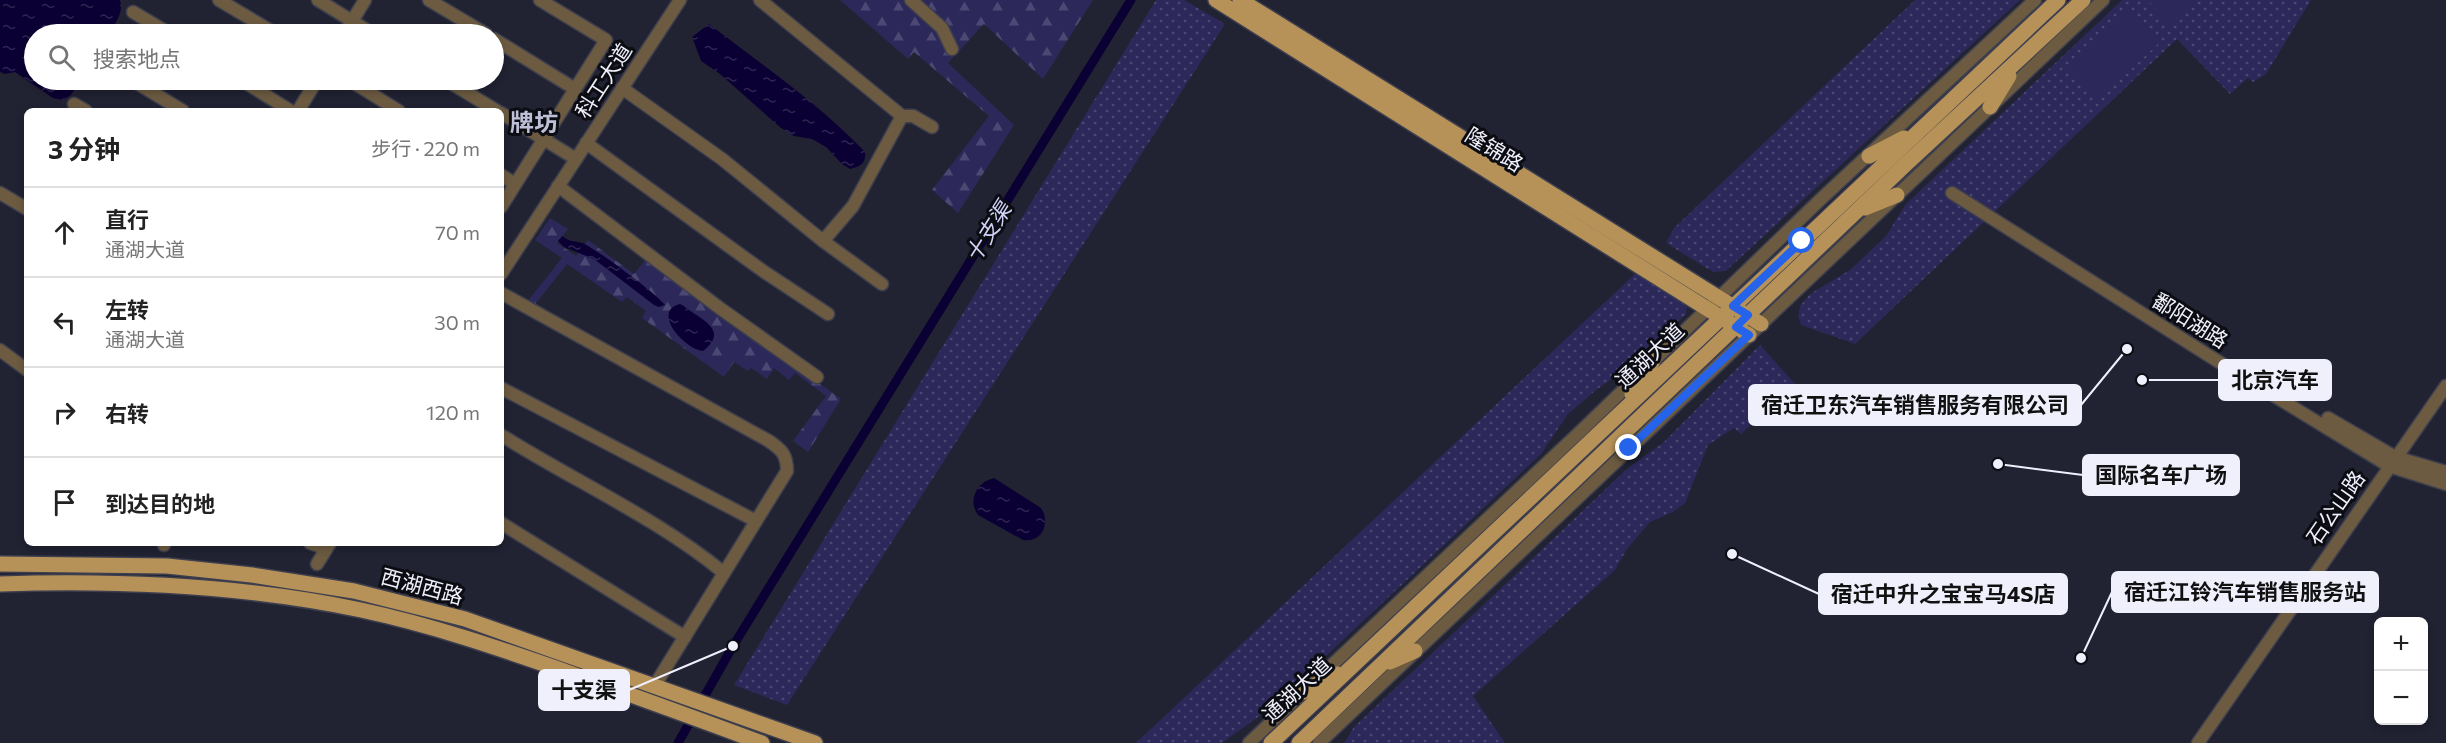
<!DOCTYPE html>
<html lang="zh">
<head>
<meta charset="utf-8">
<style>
	body { margin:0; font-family:Commissioner,"Noto Sans SC",sans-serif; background:#f2f2f2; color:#222 }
	.controls { position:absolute; right:18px; bottom:18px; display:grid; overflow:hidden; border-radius:9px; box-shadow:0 3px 9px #0003 }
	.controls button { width:54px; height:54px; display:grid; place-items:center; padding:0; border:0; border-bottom:2px solid #e0e0e0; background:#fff; color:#222; font:30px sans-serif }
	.stop { position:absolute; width:18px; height:18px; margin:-14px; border:4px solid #2563eb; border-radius:50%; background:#fff }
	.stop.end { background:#2563eb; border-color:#fff; box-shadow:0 2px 6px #0008 }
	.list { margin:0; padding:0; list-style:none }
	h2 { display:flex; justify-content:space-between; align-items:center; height:78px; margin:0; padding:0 24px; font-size:26px }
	h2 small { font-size:20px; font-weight:400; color:#767676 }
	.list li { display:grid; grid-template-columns:39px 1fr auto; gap:18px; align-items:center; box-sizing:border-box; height:90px; padding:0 24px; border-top:2px solid #e0e0e0 }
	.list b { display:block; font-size:22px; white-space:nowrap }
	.list p { margin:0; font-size:20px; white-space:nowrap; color:#767676 }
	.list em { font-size:20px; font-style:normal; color:#767676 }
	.icon { flex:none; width:33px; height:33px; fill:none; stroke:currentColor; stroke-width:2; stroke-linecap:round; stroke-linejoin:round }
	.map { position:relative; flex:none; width:2446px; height:743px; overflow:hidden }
	.search { position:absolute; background:#fff; box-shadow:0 3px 9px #0003; left:24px; top:24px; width:480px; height:66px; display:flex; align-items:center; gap:15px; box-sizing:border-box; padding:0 21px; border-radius:33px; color:#767676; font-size:22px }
	.panel { position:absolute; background:#fff; box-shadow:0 3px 9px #0003; left:24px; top:108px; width:480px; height:438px; border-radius:9px }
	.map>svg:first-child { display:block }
	.green { fill:url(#green-dots) }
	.forest { fill:url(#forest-firs) }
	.pitch { fill:#2c285a }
	.water { fill:url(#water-ripples) }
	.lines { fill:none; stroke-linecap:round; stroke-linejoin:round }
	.canal { stroke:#0b0033; stroke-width:9 }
	.minor-casing { stroke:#3e3f4e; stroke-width:15 }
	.major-casing { stroke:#3e3f4e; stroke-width:18 }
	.minor { stroke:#6c5b41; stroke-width:12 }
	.major { stroke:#b69259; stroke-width:15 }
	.route { stroke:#2563eb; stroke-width:8 }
	.labels { text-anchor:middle; stroke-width:6; stroke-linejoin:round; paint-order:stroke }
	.street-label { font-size:21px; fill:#eff0fc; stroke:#0c0c13 }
	.water-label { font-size:22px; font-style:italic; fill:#d0d2f8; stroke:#0c0c13 }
	.quarter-label { font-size:24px; font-weight:bold; fill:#bfc0d7; stroke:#0c0c13 }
	.leader { fill:none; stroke:#eff0fc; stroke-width:2 }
	.callout-dot { fill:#eff0fc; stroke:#0c0c13; stroke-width:2 }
	.callout { fill:#eff0fc; stroke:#eff0fc; stroke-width:2 }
	.callout-label { font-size:22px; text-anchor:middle; font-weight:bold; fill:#111 }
</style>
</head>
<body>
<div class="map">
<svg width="2446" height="743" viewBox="0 0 2446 743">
	<defs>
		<pattern id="green-dots" width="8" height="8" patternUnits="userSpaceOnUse" patternTransform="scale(1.5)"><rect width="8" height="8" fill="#2c285a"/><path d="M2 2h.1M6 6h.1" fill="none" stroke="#4b4873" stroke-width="1.8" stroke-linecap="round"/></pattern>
		<pattern id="forest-firs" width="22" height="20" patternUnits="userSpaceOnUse" patternTransform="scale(1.5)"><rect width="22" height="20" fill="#2c285a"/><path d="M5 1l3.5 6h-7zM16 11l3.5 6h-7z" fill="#4b4873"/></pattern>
		<pattern id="water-ripples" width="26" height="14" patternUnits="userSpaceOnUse" patternTransform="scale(1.5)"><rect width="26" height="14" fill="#0b0033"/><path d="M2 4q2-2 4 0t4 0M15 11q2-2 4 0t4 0" fill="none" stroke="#2f2651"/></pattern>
	</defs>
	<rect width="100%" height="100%" fill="#212232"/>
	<g class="green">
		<path d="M1156 0H1184L1225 24 787 705 734 685Z"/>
		<path d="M1915 0H2020L1726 271 1713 272 1666 243 1674 228Z"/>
		<path d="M2122 0H2311L2266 74 2253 82 2248 78 2230 94 2177 39 1855 344 1801 325 1798 316 1800 306 1810 294 1850 270 1886 236 1906 204Z"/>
		<path d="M1637 272 1683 300 1687 307 1686 314 1636 362 1596 390 1568 414 1541 454 1295 685 1269 709 1222 743H1136Z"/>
		<path d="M1760 345 1795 384 1741 434 1734 428 1708 445 1685 503 1673 512 1650 522 1627 549 1615 570 1473 696 1505 743H1344L1354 727 1628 468 1664 442Z"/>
	</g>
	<g class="forest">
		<path d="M840 0H1093L1043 79 984 24 948 63 1014 125 958 213 932 190 989 116 914 52 908 59Z"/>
		<path d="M550 218 568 229 557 243 576 256 588 240 634 274 646 259 841 399 808 452 793 441 826 396 795 373 789 380 774 368 767 379 751 368 748 371 734 362 724 377 642 318 646 311 627 297 622 302 567 264 533 307 527 302 562 258 535 240Z"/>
	</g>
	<g class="pitch">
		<path d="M2148 0H2198L2170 26Z"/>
		<path d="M2127 12 2158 44 2097 101 2067 69Z"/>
	</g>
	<g class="water">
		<path d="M0 0H120C124 13 115 23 109 34H34V80H81L71 95 63 100 53 98 15 72 5 74 0 72Z"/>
		<path d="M709 24C762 65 818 103 865 152 866 164 861 166 850 169L842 164 826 147 812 139 794 136 781 128 720 74 701 61 692 37Z"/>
		<path d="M562 236C572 243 572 240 582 243 594 247 657 294 665 305L659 307 654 305 594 259 564 247 558 241Z"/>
		<path d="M680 304C685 306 687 309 692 312 707 322 727 333 703 351 684 349 651 311 680 304Z"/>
		<path d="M994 478 1041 508C1051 523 1042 543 1023 540L978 515C967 500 977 482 994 478Z"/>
	</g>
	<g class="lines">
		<path class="canal" d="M678 743 733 646 1131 0"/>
		<defs>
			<g id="minor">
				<path d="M219 0 276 34"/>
				<path d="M318 0 373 34"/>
				<path d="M429 0 486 34"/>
				<path d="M760 0 902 116H913L932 127"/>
				<path d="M911 0 942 28 952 49"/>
				<path d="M133 12 170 34"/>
				<path d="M344 34 365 0"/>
				<path d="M494 39 575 89"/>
				<path d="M132 80 183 111"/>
				<path d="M241 80 291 111"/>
				<path d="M349 80 399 111"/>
				<path d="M446 80 497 111"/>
				<path d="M622 88 722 159 823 241 882 284"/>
				<path d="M74 104 86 111"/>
				<path d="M298 111 317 80"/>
				<path d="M501 113 576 159"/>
				<path d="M586 143 763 271 828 314"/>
				<path d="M501 175 515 184"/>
				<path d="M558 186 721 309 817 377"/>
				<path d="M0 193 27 209"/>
				<path d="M1952 193 2211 357 2389 466 2446 484"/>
				<path d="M501 207 606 40 540 0"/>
				<path d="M823 241 853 206 902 116"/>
				<path d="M501 274 680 0"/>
				<path d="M501 293 769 441C782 450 787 455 787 471L655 685"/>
				<path d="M0 350 27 370"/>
				<path d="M501 388 756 521"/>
				<path d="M2328 418 2395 457 2446 472"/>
				<path d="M501 435C574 481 657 518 724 573"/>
				<path d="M501 523 685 637"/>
				<path d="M164 543V545"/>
				<path d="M310 543 322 547"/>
				<path d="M317 564 330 543"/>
				<path d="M1249 743 1583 429 1821 199 2035 0"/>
				<path d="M1319 743 2103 0"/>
				<path d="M2198 743 2446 386"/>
			</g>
			<g id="major">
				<path d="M1216 0 1749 335"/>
				<path d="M1240 0 1761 324"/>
				<path d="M1990 107 2009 76"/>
				<path d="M1869 156 1904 138"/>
				<path d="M1865 208 1897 195"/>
				<path d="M1632 394 1653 361"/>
				<path d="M0 564 167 566 252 575 354 591 465 619 815 743"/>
				<path d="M0 584C121 580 242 585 361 610 432 625 501 649 570 673 634 696 698 719 762 743"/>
				<path d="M1390 662 1415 651"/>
				<path d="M1303 692 1337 674"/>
				<path d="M1271 743 2058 0"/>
				<path d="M1299 743 1906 164 2083 0"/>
			</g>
		</defs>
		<use href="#minor" class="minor-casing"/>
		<use href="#major" class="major-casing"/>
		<use href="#minor" class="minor"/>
		<use href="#major" class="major"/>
	</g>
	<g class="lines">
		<path class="route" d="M1629 448 1749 335 1736 327 1748 315 1733 306 1802 241"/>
	</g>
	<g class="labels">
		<g class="street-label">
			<text transform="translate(604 81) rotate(-57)" y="7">科工大道</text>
			<text transform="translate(1494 150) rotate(32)" y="7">隆锦路</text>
			<text transform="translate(2190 321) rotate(32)" y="7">鄱阳湖路</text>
			<text transform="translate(1650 356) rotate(-43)" y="7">通湖大道</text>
			<text transform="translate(2336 508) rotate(-55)" y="7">石公山路</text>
			<text transform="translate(422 587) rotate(15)" y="7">西湖西路</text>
			<text transform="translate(1297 690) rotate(-43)" y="7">通湖大道</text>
		</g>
		<g class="water-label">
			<text transform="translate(988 232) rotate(-58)" y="8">十支渠</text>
		</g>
		<g class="quarter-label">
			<text x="534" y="131">牌坊</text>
		</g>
	</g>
	<path class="leader" d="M2142 380L2219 380M2127 349L2081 405M1998 464L2083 475M2081 658L2112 592M1732 554L1819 594M733 646L629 690"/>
	<g class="callout-dot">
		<circle cx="2142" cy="380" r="6"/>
		<circle cx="2127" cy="349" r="6"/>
		<circle cx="1998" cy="464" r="6"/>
		<circle cx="2081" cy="658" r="6"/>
		<circle cx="1732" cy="554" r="6"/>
		<circle cx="733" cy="646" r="6"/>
	</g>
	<g class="callout">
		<rect x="2219" y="360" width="112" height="40" rx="6"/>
		<rect x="1749" y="385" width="332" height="40" rx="6"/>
		<rect x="2083" y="455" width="156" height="40" rx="6"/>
		<rect x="2112" y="572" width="266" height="40" rx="6"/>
		<rect x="1819" y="574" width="248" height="40" rx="6"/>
		<rect x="539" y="670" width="90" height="40" rx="6"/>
	</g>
	<g class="callout-label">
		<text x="2275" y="388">北京汽车</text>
		<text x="1915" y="413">宿迁卫东汽车销售服务有限公司</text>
		<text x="2161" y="483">国际名车广场</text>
		<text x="2245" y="600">宿迁江铃汽车销售服务站</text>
		<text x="1943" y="602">宿迁中升之宝宝马4S店</text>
		<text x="584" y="698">十支渠</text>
	</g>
</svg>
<div class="controls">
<button>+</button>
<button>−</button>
</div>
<div class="stop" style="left:1802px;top:241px"></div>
<div class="stop end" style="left:1629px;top:448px"></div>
<div class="search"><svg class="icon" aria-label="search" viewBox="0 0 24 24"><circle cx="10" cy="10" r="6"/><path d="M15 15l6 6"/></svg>搜索地点</div>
<section class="panel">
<h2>3 分钟<small>步行 · 220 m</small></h2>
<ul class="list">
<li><svg class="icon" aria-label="ahead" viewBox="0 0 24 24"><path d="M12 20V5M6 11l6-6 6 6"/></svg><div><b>直行</b><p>通湖大道</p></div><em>70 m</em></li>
<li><svg class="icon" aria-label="left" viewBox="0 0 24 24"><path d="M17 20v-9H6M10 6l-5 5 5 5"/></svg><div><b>左转</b><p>通湖大道</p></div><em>30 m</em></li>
<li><svg class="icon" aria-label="right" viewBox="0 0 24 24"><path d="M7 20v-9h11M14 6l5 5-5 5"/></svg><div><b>右转</b></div><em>120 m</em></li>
<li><svg class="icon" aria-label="arrive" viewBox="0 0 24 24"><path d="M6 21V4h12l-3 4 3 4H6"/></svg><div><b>到达目的地</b></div></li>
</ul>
</section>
</div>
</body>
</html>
